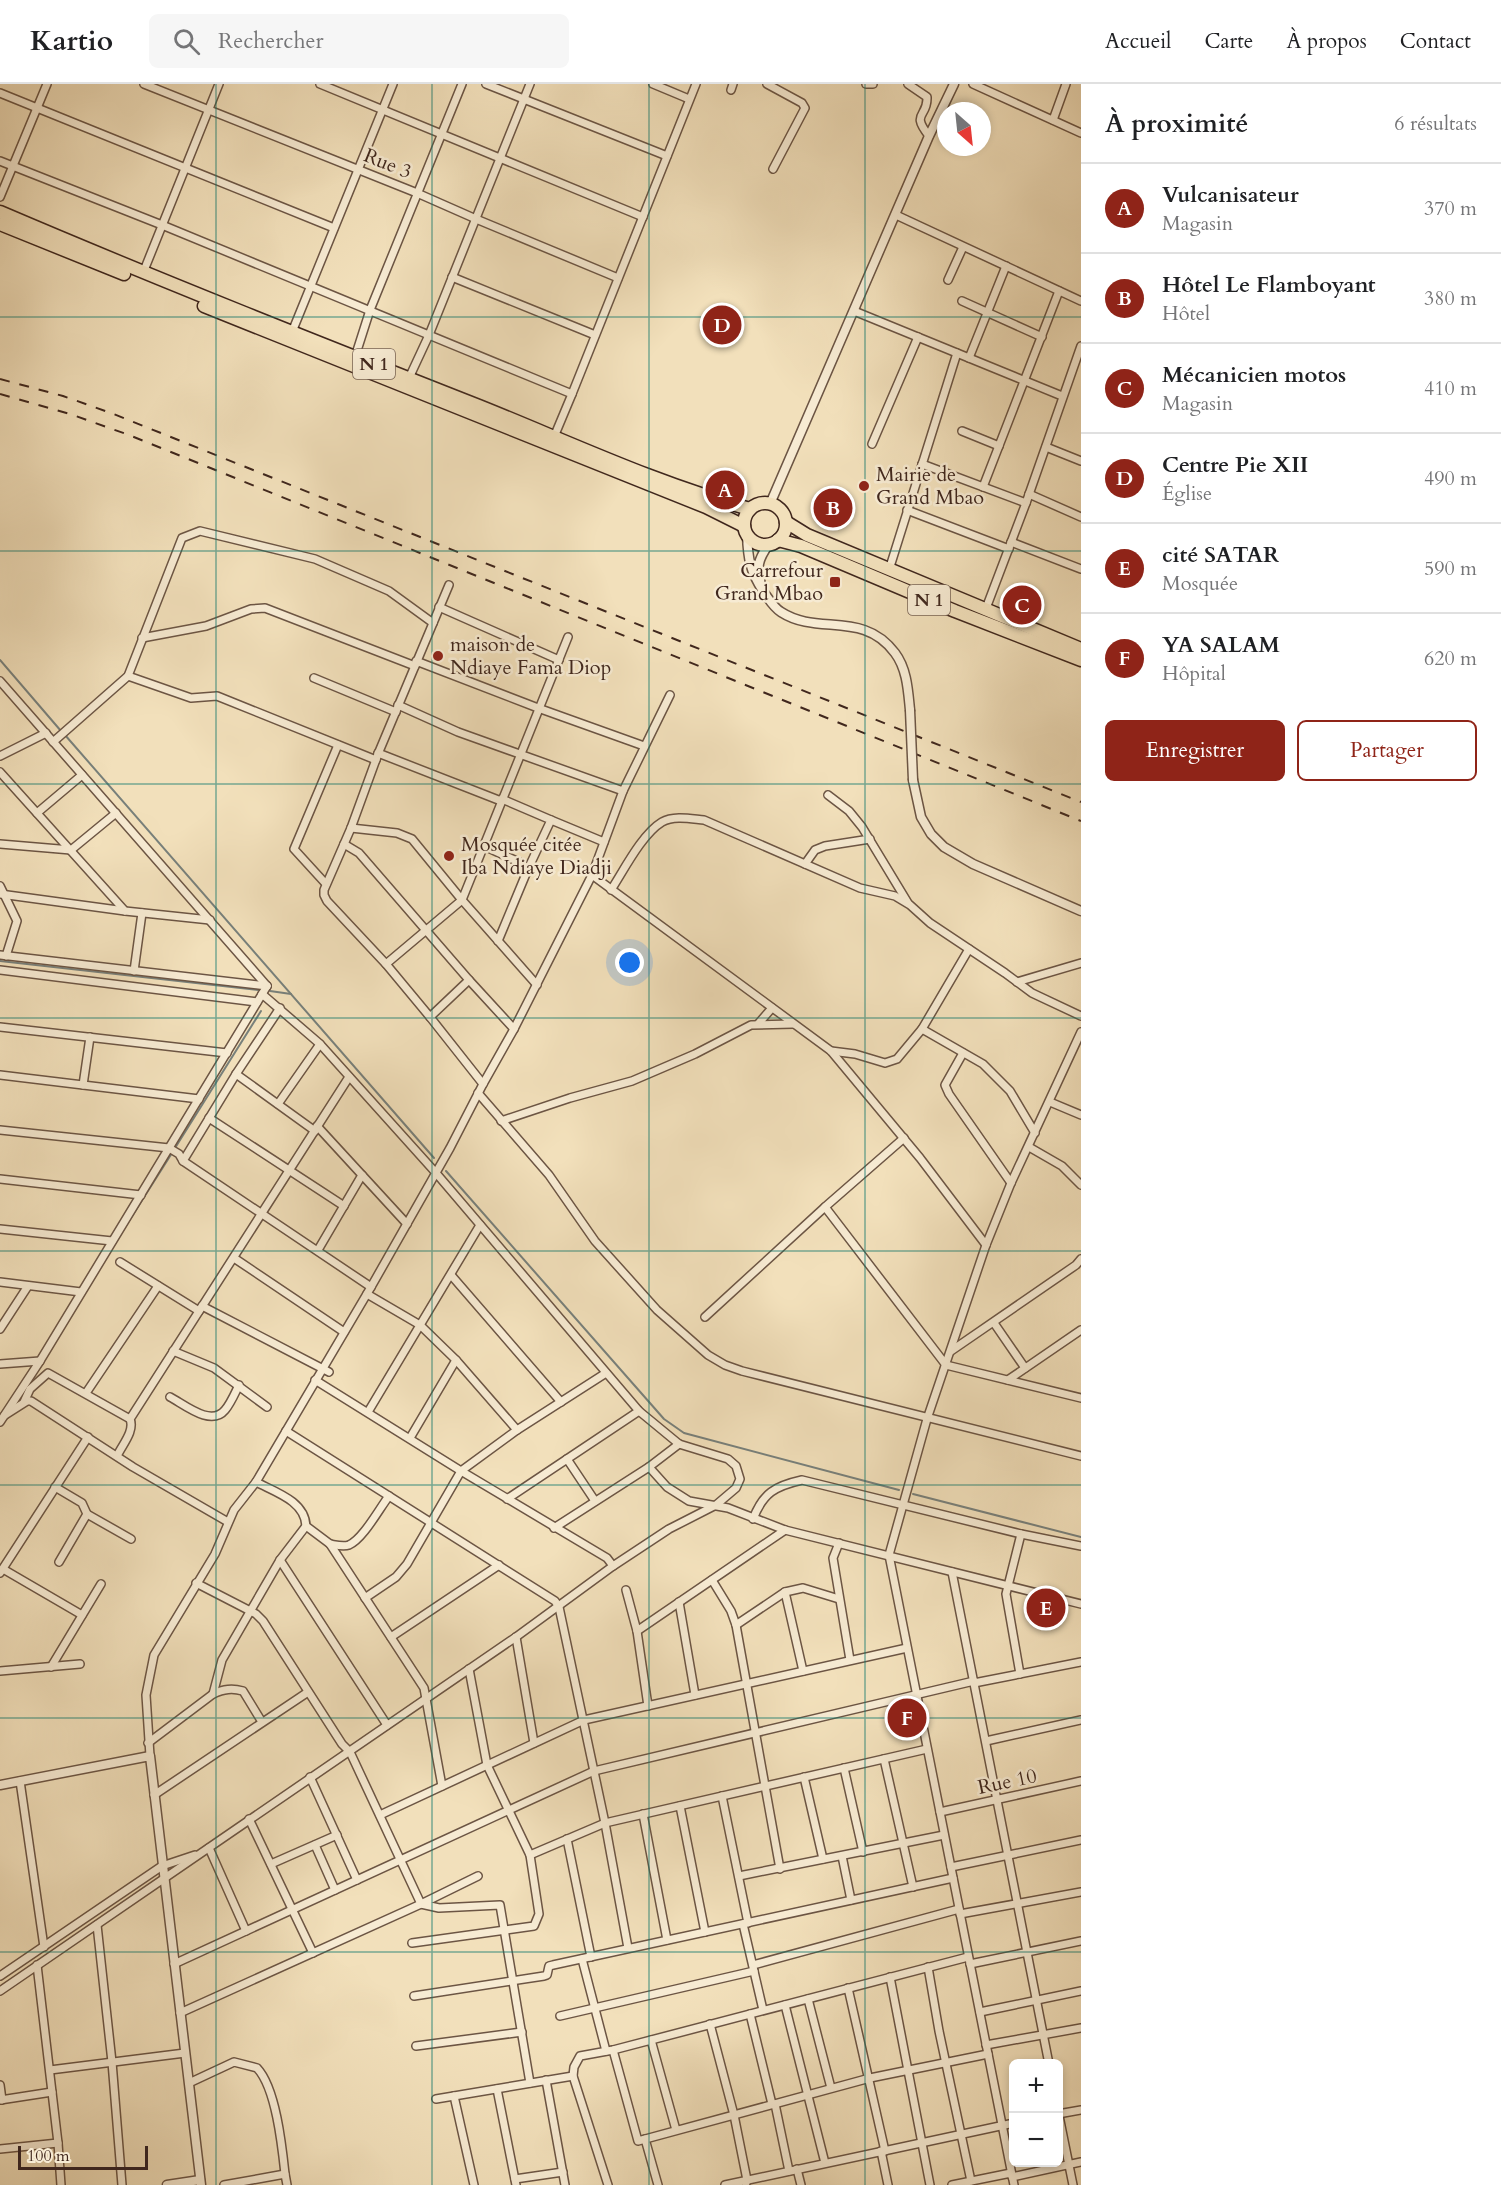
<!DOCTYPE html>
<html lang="fr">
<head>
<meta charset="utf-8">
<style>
	body { margin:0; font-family:Cardo,serif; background:#f6f6f6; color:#202124 }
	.controls { position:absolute; right:18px; bottom:18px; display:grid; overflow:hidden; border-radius:9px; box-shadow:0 3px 9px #0003 }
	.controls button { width:54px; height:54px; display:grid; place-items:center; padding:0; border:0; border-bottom:2px solid #e0e0e0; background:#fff; color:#202124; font:30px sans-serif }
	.compass { position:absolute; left:937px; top:18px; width:54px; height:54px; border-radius:50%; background:#fff; box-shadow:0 3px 9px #0003; rotate:153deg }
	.scale { position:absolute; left:18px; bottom:15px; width:130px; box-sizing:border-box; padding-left:6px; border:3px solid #40271d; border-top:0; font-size:16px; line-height:21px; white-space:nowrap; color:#40271d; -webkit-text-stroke:4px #f7ebd3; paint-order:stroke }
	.you { position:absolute; left:630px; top:879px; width:21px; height:21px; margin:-15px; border:4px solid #fff; border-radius:50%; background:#1a73e8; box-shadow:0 0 0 9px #1a73e833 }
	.badge { display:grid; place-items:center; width:39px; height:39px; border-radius:50%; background:#8f2418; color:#fff; font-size:20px; font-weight:700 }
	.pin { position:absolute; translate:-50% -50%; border:3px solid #fff; box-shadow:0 2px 6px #0006 }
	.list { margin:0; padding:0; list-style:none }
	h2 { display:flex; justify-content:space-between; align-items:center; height:78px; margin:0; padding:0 24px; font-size:26px }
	h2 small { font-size:20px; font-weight:400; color:#757577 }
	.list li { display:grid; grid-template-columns:39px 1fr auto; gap:18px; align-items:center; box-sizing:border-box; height:90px; padding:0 24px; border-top:2px solid #e0e0e0 }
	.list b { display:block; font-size:22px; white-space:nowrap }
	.list p { margin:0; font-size:20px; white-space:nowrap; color:#757577 }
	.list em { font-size:20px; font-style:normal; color:#757577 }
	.actions { display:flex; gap:12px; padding:18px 24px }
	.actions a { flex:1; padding:14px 0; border:2px solid #8f2418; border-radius:9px; text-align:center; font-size:21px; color:#8f2418 }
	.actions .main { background:#8f2418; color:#fff }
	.icon { flex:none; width:33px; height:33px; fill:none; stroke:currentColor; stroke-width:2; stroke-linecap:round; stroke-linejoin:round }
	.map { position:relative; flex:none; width:1081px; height:2101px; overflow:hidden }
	header { display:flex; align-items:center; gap:36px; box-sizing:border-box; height:84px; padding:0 30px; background:#fff; border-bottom:2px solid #e0e0e0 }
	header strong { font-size:28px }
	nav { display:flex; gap:33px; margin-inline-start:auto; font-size:21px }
	.search { width:420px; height:54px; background:#f6f6f6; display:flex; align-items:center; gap:15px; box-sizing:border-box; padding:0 21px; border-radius:9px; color:#757577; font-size:22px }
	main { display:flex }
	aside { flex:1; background:#fff }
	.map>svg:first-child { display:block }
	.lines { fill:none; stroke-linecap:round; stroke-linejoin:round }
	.stream { stroke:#78807b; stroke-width:2 }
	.minor-casing { stroke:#6c5544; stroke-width:10 }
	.tertiary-casing { stroke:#6c5544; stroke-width:11 }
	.trunk-casing { stroke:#40271d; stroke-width:15 }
	.minor { stroke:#f7ebd3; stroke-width:7 }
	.tertiary { stroke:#f7ebd3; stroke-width:8 }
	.trunk { stroke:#f2e0bb; stroke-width:12 }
	.rail { stroke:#40271d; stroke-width:2; stroke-dasharray:10 10; stroke-linecap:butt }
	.tertiary-bridge-casing { stroke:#6c5544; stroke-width:11; stroke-linecap:butt }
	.tertiary-bridge { stroke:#f7ebd3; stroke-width:8 }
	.grid { fill:none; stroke:#0f766e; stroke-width:1.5; stroke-opacity:0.55 }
	.poi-dot { fill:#8f2418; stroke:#f7ebd3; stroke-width:2 }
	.labels { text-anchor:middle; stroke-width:5; stroke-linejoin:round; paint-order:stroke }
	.shield { fill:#f7ebd3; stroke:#776254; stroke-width:1.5 }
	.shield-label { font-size:18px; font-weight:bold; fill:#40271d }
	.street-label { font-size:20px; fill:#40271d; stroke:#f7ebd3 }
	.poi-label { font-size:20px; fill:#40271d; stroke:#f7ebd3; text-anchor:start }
</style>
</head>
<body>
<header>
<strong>Kartio</strong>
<div class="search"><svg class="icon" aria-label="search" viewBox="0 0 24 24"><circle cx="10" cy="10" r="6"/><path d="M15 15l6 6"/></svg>Rechercher</div>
<nav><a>Accueil</a><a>Carte</a><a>À propos</a><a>Contact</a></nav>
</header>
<main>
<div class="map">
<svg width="1081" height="2101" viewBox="0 0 1081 2101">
	<rect width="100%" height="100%" fill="#f2e0bb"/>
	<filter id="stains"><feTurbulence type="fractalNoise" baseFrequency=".00333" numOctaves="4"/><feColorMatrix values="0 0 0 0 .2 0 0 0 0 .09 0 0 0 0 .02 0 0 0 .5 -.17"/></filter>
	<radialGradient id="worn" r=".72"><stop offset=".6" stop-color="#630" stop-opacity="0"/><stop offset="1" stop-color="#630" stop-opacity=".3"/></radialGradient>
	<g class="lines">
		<g class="stream">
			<path d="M0 576 61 647"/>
			<path d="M65 651 434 1074"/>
			<path d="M0 877 258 906"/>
			<path d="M270 907 291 910"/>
			<path d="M175 1064 261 927"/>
			<path d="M446 1087 664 1335 684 1349 899 1406"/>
			<path d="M120 1151 172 1069"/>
			<path d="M913 1410 1081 1453"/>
		</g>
		<defs>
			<g id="minor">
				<path d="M144 0 417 109 476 135 618 194"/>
				<path d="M320 0 643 133"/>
				<path d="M486 0 667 72"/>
				<path d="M653 0 689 15"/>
				<path d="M767 0 802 19 805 24 773 85"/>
				<path d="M866 0H873"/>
				<path d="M908 0 927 13C928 34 910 28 929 52"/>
				<path d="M973 0 1081 49"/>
				<path d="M731 6 733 0"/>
				<path d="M0 9 334 144"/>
				<path d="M1053 36 1066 0"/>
				<path d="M0 77 162 141 572 310 554 353"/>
				<path d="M0 113 47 0"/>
				<path d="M896 131 1081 217"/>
				<path d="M143 189 219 0"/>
				<path d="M452 193 595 251"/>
				<path d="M948 196 963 163"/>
				<path d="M962 217 1042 253"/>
				<path d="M854 227 1062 312"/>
				<path d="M292 248 393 0"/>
				<path d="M355 273 370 226 462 0"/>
				<path d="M969 274 1006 182"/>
				<path d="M409 294 429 251 530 0"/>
				<path d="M572 310 696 0"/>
				<path d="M962 347 999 362"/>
				<path d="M872 360 918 253"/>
				<path d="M1046 363 1081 377"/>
				<path d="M922 380 1026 419"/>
				<path d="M983 403 1059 207"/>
				<path d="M1029 410 1081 433"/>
				<path d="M907 426 1009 465"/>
				<path d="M1011 458 1081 485"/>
				<path d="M889 486 957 269"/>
				<path d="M449 501 378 670 351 744 324 806V811L327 817 386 880 430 933 469 896"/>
				<path d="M439 523 559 576"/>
				<path d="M985 527 1026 419 1081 262"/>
				<path d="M142 554 206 542 251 525 265 524 415 582"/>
				<path d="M416 577 538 624 644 662"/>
				<path d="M128 592 191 614 217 612 376 676"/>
				<path d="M314 594 396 628"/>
				<path d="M0 597 267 902"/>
				<path d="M398 621 458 648 623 707"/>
				<path d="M53 658 128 592 182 454 200 447 315 475 389 507 433 539"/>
				<path d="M378 669 501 717"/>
				<path d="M0 672 46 649"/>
				<path d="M0 688 125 827"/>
				<path d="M828 711 849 727 862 743 908 819"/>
				<path d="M37 729 82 691"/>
				<path d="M551 736 604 758"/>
				<path d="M351 744 397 749 412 755 462 816 537 901"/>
				<path d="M0 760 71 766 116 729"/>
				<path d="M344 760 359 769 469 896 514 945"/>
				<path d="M484 762 521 779 528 785"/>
				<path d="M805 780 815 766 825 762 870 755"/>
				<path d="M592 791 831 967 920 1074 986 1161"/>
				<path d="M326 800 294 765 338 661"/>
				<path d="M0 802 17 837 6 872"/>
				<path d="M611 806C624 786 642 750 662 738 674 731 692 735 704 736L860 804 895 812 910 821 930 839 1005 889 1032 909 1081 932"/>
				<path d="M0 810 125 827 210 836"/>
				<path d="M498 857 528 785 551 736 502 715"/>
				<path d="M0 871 267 902"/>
				<path d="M386 880 462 816 568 553"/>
				<path d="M0 886 257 918"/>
				<path d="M134 887 142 829"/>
				<path d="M1017 898 1081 879"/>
				<path d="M280 924 236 990 183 1077 371 1203"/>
				<path d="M430 933 483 1000"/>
				<path d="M758 940 772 924"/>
				<path d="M0 943 227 969"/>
				<path d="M922 945 983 980 1010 1007 1035 1049"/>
				<path d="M831 967 855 970 885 979 897 975 922 945 969 865"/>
				<path d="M963 969 945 1001 949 1010 1011 1099"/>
				<path d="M236 990 315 1047"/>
				<path d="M0 991 199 1015"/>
				<path d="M83 1001 90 953"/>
				<path d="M478 1009 549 1091 595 1157 657 1226 708 1271 725 1281 742 1287 1081 1372"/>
				<path d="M1050 1018 1081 1031"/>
				<path d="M278 1020 320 960"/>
				<path d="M209 1034 344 1122"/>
				<path d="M501 1037 570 1014 632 997 695 970 751 941 793 940"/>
				<path d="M317 1042 407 1140"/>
				<path d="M0 1046 169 1064 179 1070 183 1077"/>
				<path d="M1029 1063 1062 1082 1081 1101"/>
				<path d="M0 1095 141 1111"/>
				<path d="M825 1123 946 1281 1081 1314"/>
				<path d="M0 1145 112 1157"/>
				<path d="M318 1166 362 1091"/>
				<path d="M234 1174 344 1248"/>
				<path d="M120 1178 199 1227"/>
				<path d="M451 1191 561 1318"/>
				<path d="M0 1198 81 1208"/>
				<path d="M367 1210 420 1241 456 1276 517 1346"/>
				<path d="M202 1222 329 1288"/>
				<path d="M705 1233 825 1123 904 1054"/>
				<path d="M994 1239 1025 1284"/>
				<path d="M0 1245 28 1202"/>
				<path d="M173 1267 214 1284 267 1323"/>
				<path d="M951 1267 1076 1181 1081 1175"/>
				<path d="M0 1280 40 1277"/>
				<path d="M315 1296 461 1387 607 1474 613 1482"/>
				<path d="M1008 1296 1081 1246"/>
				<path d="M86 1309 158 1202"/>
				<path d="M170 1313C185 1321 211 1343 225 1326 231 1319 235 1309 239 1301"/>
				<path d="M24 1318 30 1305 48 1289 130 1335"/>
				<path d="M368 1328 480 1141"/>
				<path d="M5 1331 27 1317H31L133 1383 228 1438"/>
				<path d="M0 1338 40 1277 267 902"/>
				<path d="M286 1347 555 1517 559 1523 605 1739 628 1864"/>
				<path d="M410 1354 456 1276"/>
				<path d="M117 1372C122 1361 135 1347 130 1335L349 993"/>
				<path d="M567 1375 595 1417"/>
				<path d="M649 1383 667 1403 689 1417 728 1424 785 1446 1081 1520"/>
				<path d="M256 1398C275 1408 305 1417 306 1442L330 1460 424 1604 442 1702"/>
				<path d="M55 1403 82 1419 87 1430 59 1478"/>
				<path d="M507 1415 639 1327"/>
				<path d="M87 1430 131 1455"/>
				<path d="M753 1435C763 1409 775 1402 802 1396L1021 1450 1081 1462"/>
				<path d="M554 1444 649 1383 679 1360"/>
				<path d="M839 1459 833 1474 850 1576"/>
				<path d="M330 1460C336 1461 343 1463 349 1461 363 1455 379 1425 389 1412"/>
				<path d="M280 1476 387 1641"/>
				<path d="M3 1485 82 1531"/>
				<path d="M952 1488 1049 1980"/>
				<path d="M0 1489 88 1353"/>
				<path d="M712 1496 731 1527 736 1541 780 1785"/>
				<path d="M196 1499 256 1530 263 1537 342 1660 350 1668 421 1820 439 1824 500 1821 530 1999"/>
				<path d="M626 1506 637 1547 648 1622"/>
				<path d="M785 1508 803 1587"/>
				<path d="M365 1514 396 1493 407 1480 461 1387 517 1346 606 1289"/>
				<path d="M679 1518 695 1611"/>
				<path d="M736 1541 785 1508 803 1504 839 1515"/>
				<path d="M637 1547 785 1446"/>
				<path d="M391 1553 499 1481"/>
				<path d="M516 1553 534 1659"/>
				<path d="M51 1583 101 1500"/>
				<path d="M0 1587 80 1580"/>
				<path d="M1020 1590 1006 1510 1021 1450"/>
				<path d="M974 1599 1081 1578"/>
				<path d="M213 1610 222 1576 280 1476 306 1442"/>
				<path d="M986 1657 1081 1636"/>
				<path d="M148 1659 213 1610C224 1605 232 1604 243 1607L262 1638"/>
				<path d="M150 1672 146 1611 154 1571 215 1470 234 1426 256 1398 371 1203 450 1064 483 1000 514 945 592 791 623 707 670 611"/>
				<path d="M884 1675 913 1803"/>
				<path d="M844 1684 863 1768"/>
				<path d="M310 1693 357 1796"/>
				<path d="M804 1693 823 1775"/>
				<path d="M20 1697 44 1863"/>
				<path d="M154 1711 308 1608"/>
				<path d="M722 1712 748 1839"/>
				<path d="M680 1722 705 1848"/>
				<path d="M940 1728 1081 1697"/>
				<path d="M643 1730 667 1856"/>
				<path d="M380 1731 584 1636 907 1564"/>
				<path d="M249 1735 313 1869"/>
				<path d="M567 1755 591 1873"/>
				<path d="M315 1761 335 1806"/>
				<path d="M209 1764 246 1847"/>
				<path d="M530 1771 605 1739 927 1665"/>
				<path d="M842 1772 851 1816"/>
				<path d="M271 1780 337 1751"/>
				<path d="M951 1783 1081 1756"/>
				<path d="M739 1792 944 1751"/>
				<path d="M960 1830 1081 1808"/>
				<path d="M743 1840 763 1926"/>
				<path d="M97 1841 112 1978 122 2101"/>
				<path d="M412 1859 534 1842 539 1830 530 1771 487 1681 469 1585"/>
				<path d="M582 1875 606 1967"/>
				<path d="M174 1880 594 1687 974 1597"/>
				<path d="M970 1880 1081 1857"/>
				<path d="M37 1881 58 2059 61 2101"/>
				<path d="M753 1881 959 1825"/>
				<path d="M928 1883 939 1947 971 2097"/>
				<path d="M0 1892 162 1782 195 1771"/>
				<path d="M890 1893 930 2101"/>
				<path d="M848 1904 885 2067"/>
				<path d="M0 1907 516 1553 613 1482 669 1445 716 1421 736 1404 740 1395 736 1382 728 1375 679 1360 639 1327 436 1089 320 960 262 910"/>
				<path d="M414 1912 544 1892 547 1891 549 1882 553 1881 953 1794"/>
				<path d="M808 1915 831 2004"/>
				<path d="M785 1921 825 2079"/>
				<path d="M980 1928 1081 1907"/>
				<path d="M180 1929 421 1820 478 1792"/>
				<path d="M750 1930 772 2020"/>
				<path d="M560 1932 754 1887"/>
				<path d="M710 1940 734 2031 747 2096 746 2099"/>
				<path d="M651 1956 676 2046"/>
				<path d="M986 1961 1081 1944"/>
				<path d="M416 1962 522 1948"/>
				<path d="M613 1966 638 2057 870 1994 988 1970"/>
				<path d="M50 1986 185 1969"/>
				<path d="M546 1996 565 2101"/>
				<path d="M189 1999 234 1978 257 1984C276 2004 282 2062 285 2090"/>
				<path d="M0 2001 2 2016"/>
				<path d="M497 2005 516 2101"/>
				<path d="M454 2012 474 2101"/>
				<path d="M436 2015 573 1992"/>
				<path d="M0 2016 52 2008"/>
				<path d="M775 2020 789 2087"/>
				<path d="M1058 2027 1073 2101"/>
				<path d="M1058 2030 1081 2026"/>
				<path d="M645 2055 658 2101"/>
				<path d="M0 2065 58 2059"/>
				<path d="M881 2067 888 2101"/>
				<path d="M797 2085 801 2101"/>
				<path d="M1012 2093 1081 2078"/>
				<path d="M515 2095 563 2088"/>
				<path d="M224 2101 285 2090 287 2101"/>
				<path d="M608 2101 573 1992 574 1983 580 1972 613 1966 968 1873"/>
				<path d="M725 2101 1014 2039"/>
				<path d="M952 2101 1011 2089"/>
				<path d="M1014 2101 889 1471 927 1335 986 1161 1011 1099 1081 948"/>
			</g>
			<g id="tertiary">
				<path d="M770 420 929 52 954 0"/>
				<path d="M747 451C748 475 750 487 763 507 769 515 773 523 781 528 818 552 863 526 895 569 907 585 908 606 910 626"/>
				<path d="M761 501C757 482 757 477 769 460"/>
				<path d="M913 696 921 733 931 750 944 763 973 780 1081 827"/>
				<path d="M0 1701 150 1672 201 2101"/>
				<path d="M167 2101 200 2096"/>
			</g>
			<g id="trunk">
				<path d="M0 128C159 196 319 259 479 322 569 358 657 400 750 425"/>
				<path d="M0 140 124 190"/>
				<path d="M204 222 706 423 744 442"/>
				<circle cx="765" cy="440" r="21"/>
				<path d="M786 438 807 451 1081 565"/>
				<path d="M778 456 801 462 955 527 1081 576"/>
			</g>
		</defs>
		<use href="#minor" class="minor-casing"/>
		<use href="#tertiary" class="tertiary-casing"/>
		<use href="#trunk" class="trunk-casing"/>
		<use href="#minor" class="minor"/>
		<use href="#tertiary" class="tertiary"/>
		<use href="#trunk" class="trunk"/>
		<g class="rail">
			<path d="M0 295 63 312 111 329 1081 718"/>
			<path d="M0 310 70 330 129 351 1081 737"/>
		</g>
		<defs>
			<path id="tertiary-bridge" d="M910 626 913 696"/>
		</defs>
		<use href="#tertiary-bridge" class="tertiary-bridge-casing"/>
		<use href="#tertiary-bridge" class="tertiary-bridge"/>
	</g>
	<path class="grid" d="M216 0V2101M432 0V2101M649 0V2101M865 0V2101M0 233H1081M0 467H1081M0 700H1081M0 934H1081M0 1167H1081M0 1401H1081M0 1634H1081M0 1868H1081"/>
	<g class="poi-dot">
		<circle cx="864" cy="402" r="6"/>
		<rect x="829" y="492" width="12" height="12" rx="3"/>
		<circle cx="438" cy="572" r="6"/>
		<circle cx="449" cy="772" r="6"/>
	</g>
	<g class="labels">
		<g class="shield">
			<rect x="353" y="265" width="42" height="30" rx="4.5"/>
			<rect x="908" y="501" width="42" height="30" rx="4.5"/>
		</g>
		<g class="shield-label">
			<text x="374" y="286">N 1</text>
			<text x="929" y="522">N 1</text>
		</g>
		<g class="street-label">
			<text transform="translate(388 79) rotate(22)" y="7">Rue 3</text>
			<text transform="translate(1007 1697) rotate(-12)" y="7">Rue 10</text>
		</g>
		<g class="poi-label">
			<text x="876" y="397">Mairie de<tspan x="876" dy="23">Grand Mbao</tspan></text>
			<text x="823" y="493" text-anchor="end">Carrefour<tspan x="823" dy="23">Grand Mbao</tspan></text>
			<text x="450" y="567">maison de<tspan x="450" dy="23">Ndiaye Fama Diop</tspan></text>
			<text x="461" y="767">Mosquée citée<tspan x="461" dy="23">Iba Ndiaye Diadji</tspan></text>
		</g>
	</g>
	<rect width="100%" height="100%" filter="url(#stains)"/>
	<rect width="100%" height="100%" fill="url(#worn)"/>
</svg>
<div class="controls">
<button>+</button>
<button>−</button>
</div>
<svg class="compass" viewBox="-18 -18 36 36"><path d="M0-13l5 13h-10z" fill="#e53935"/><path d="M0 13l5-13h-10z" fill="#757577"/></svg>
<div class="scale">100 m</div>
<div class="you"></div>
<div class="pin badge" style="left:725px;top:406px">A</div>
<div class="pin badge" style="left:833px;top:424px">B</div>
<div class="pin badge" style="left:1022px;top:521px">C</div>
<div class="pin badge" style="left:722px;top:241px">D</div>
<div class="pin badge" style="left:1046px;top:1524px">E</div>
<div class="pin badge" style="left:907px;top:1634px">F</div>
</div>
<aside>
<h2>À proximité<small>6 résultats</small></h2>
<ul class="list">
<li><span class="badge">A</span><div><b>Vulcanisateur</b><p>Magasin</p></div><em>370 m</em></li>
<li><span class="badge">B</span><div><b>Hôtel Le Flamboyant</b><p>Hôtel</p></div><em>380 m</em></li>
<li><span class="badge">C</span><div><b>Mécanicien motos</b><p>Magasin</p></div><em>410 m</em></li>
<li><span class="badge">D</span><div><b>Centre Pie XII</b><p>Église</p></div><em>490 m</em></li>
<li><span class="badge">E</span><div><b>cité SATAR</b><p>Mosquée</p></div><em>590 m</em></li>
<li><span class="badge">F</span><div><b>YA SALAM</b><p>Hôpital</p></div><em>620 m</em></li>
</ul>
<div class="actions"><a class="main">Enregistrer</a><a>Partager</a></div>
</aside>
</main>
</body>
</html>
